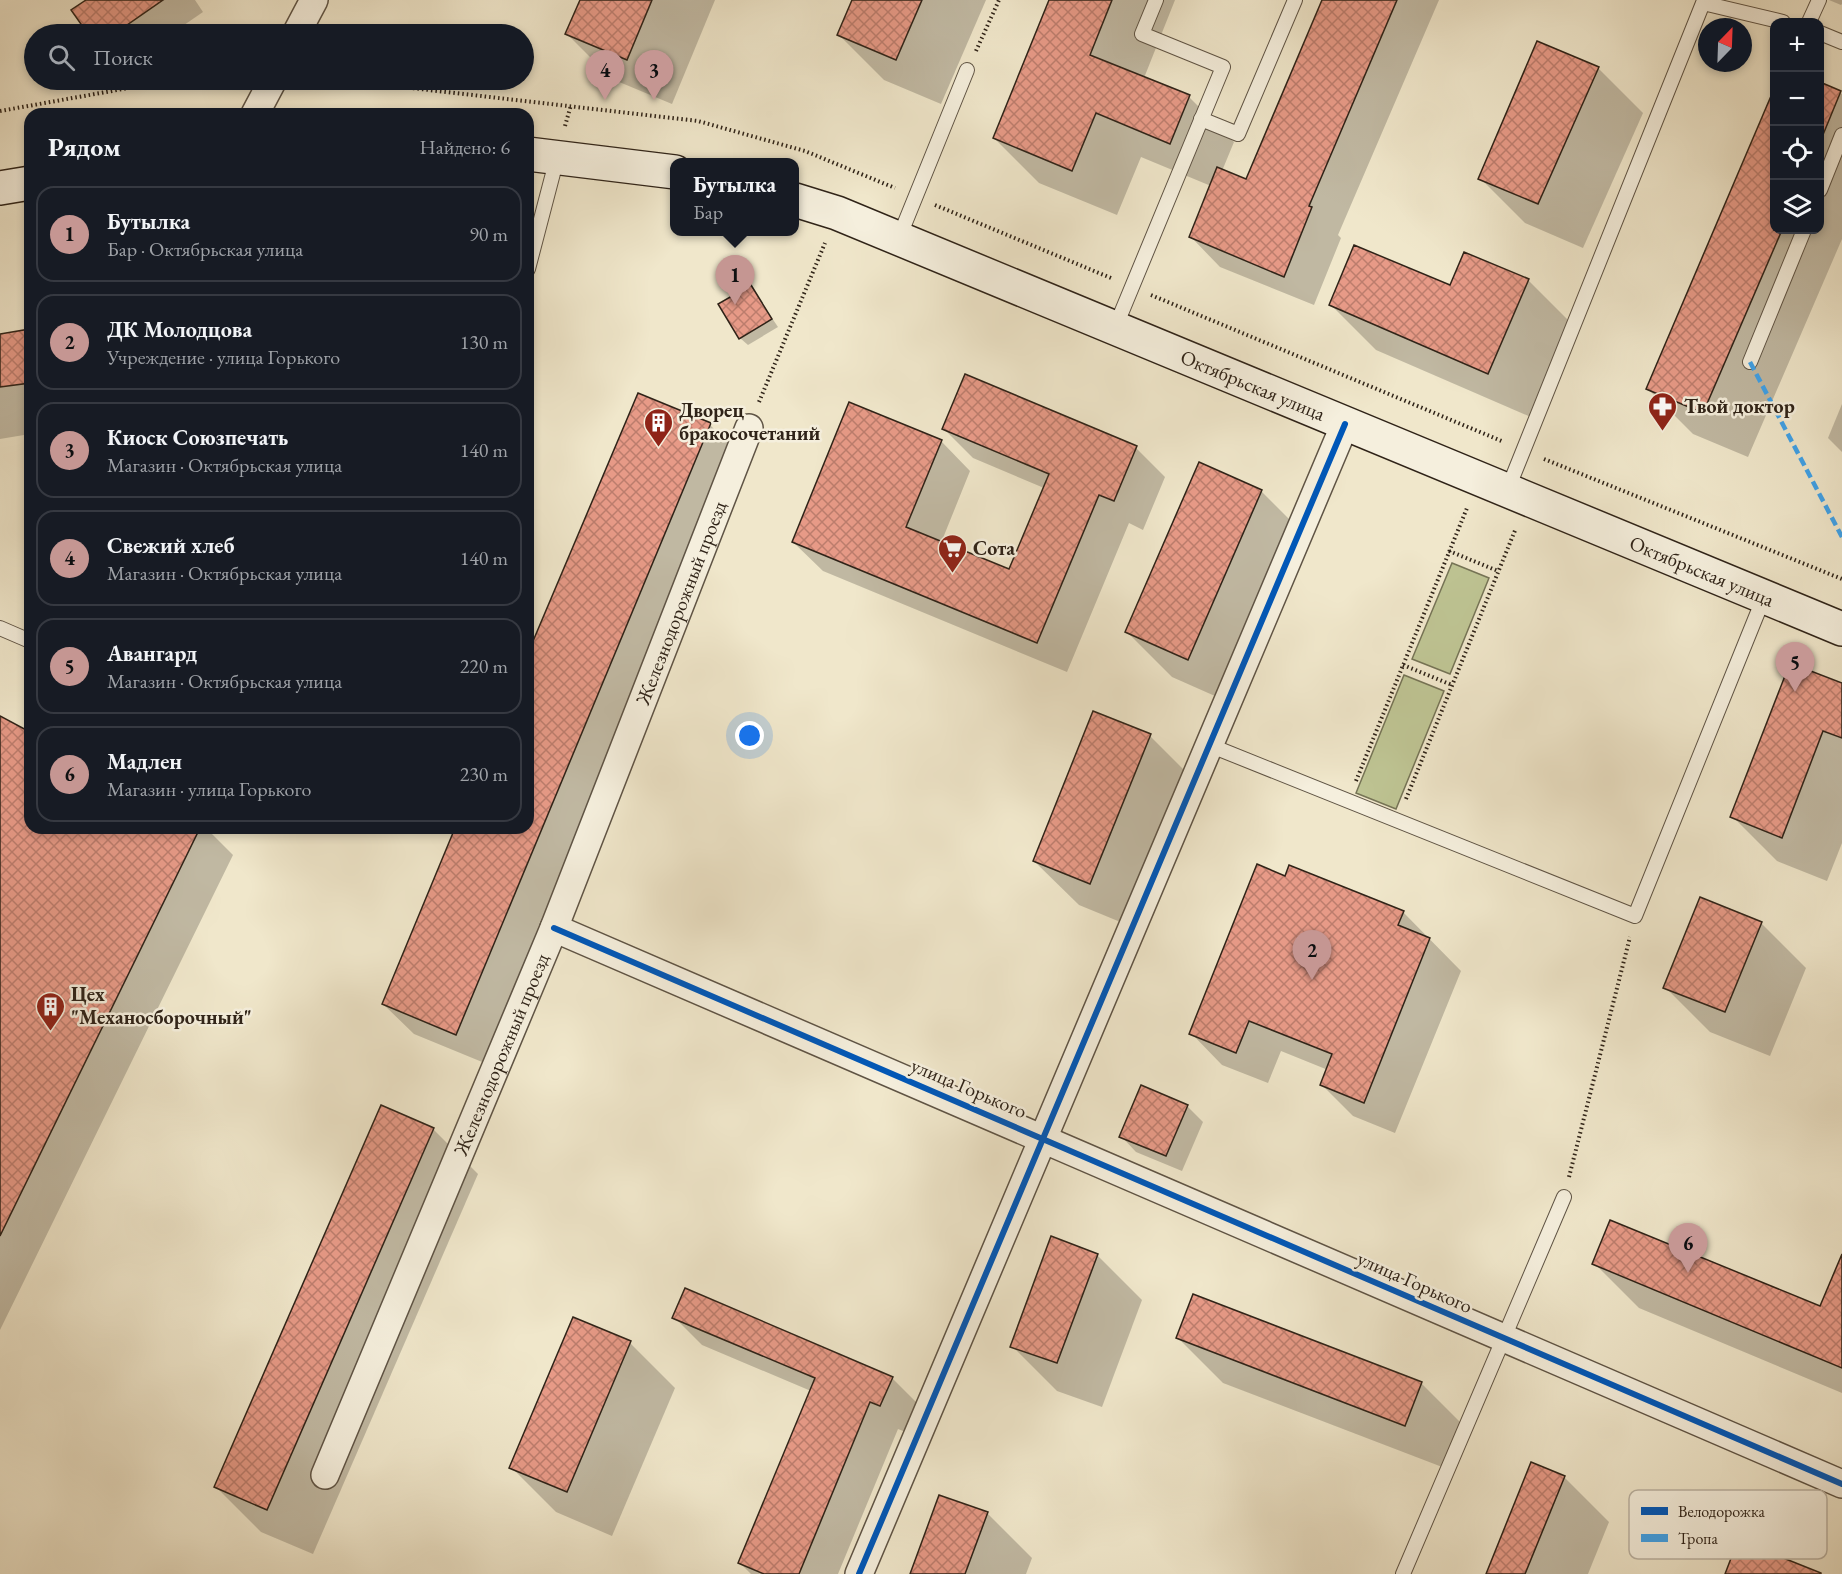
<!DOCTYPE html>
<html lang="ru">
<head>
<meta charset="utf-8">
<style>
	body { margin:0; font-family:"EB Garamond",serif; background:#20242c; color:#f1f3f6 }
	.controls { position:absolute; right:18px; top:18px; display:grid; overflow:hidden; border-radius:12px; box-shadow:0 3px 9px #0003 }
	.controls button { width:54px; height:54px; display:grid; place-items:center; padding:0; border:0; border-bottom:2px solid #363941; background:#171b24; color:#f1f3f6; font:30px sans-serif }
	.compass { position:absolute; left:1698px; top:18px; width:54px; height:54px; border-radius:50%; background:#171b24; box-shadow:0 3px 9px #0003; rotate:23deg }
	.you { position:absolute; left:750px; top:736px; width:21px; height:21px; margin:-15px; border:4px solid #fff; border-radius:50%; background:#1a73e8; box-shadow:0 0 0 9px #1a73e833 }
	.badge { display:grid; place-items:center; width:39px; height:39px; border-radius:50%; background:#c59692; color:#111; font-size:20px; font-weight:700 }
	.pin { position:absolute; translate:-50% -50px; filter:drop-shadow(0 2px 3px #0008) }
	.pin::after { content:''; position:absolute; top:32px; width:21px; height:18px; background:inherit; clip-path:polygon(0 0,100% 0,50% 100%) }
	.popup { position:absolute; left:670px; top:158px; width:129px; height:78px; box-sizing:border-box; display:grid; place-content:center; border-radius:12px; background:#171b24; filter:drop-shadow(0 2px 4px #0005); font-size:20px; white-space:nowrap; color:#9ea1a6 }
	.popup b { font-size:22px; color:#f1f3f6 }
	.popup::after { content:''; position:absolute; left:50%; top:100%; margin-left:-12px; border:12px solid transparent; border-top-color:#171b24 }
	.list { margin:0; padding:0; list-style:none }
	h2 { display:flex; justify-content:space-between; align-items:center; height:78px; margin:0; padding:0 24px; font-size:26px }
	h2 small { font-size:20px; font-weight:400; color:#9ea1a6 }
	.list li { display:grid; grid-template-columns:39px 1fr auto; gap:18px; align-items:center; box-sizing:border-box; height:96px; margin:0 12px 12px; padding:0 12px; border:2px solid #363941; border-radius:18px }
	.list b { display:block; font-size:22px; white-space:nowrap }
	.list p { margin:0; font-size:20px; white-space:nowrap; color:#9ea1a6 }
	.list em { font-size:20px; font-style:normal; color:#9ea1a6 }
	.icon { flex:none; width:33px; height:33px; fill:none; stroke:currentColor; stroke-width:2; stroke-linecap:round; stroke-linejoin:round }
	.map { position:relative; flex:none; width:1842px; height:1574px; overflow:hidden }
	.search { position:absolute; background:#171b24; box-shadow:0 3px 9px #0003; left:24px; top:24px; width:510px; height:66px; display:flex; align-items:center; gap:15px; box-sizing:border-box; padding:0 21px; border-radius:33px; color:#9ea1a6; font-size:22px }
	.panel { position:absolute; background:#171b24; box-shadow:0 3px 9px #0003; left:24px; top:108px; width:510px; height:726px; border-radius:18px }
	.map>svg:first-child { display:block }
	.green { fill:#bec493; stroke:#767456; stroke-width:1.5 }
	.shadow { fill:#0003 }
	.building { fill:url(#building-cross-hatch); stroke:#2f2318; stroke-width:1.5 }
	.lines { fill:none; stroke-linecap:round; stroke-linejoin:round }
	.service-casing { stroke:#5f5445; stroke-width:16 }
	.minor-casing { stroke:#5f5445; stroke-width:30 }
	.secondary-casing { stroke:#2f2318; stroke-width:36 }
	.path { stroke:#2f2318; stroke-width:4; stroke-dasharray:1.5 3; stroke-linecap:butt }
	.service { stroke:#f5efdd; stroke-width:14 }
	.minor { stroke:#f5efdd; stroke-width:27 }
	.secondary { stroke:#f5efdd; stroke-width:33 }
	.quiet { stroke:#3ea2ea; stroke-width:4.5; stroke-dasharray:9 4.5; stroke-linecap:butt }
	.cycleway-casing { stroke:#f5efdd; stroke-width:10 }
	.cycleway { stroke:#0057b8; stroke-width:6 }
	.labels { text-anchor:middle; stroke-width:5; stroke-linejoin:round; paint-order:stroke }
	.street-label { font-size:20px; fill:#2f2318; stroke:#f5efdd }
	.poi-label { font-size:20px; font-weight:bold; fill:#2f2318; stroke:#f5efdd; text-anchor:start }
	.key { fill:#f5efdd; stroke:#bab2a2; stroke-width:1.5 }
	.key-label { font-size:16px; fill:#2f2318 }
</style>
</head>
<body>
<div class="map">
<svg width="1842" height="1574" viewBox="0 0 1842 1574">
	<defs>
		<pattern id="building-cross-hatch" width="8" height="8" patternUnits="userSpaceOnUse" patternTransform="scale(1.5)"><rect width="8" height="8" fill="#e79a87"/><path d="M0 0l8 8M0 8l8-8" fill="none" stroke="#bc7d6d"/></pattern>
	</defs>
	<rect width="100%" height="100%" fill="#f0e7cb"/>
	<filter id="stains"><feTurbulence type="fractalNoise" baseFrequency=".00333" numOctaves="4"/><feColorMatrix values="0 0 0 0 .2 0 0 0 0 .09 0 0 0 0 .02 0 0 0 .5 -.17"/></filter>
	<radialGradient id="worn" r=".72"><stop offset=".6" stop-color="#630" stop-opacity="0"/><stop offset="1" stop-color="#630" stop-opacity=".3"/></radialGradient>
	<g class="green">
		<path d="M1452 563 1489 578 1450 674 1412 659Z"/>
		<path d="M1404 675 1444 691 1396 809 1356 793Z"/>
	</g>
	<g class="shadow">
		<path d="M88 0H195L203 12 171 34H89L73 11Z"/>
		<path d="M581 0H715L672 104 612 79 567 34Z"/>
		<path d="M854 0H986L941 104 884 80 839 35Z"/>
		<path d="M1051 0H1175L1144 78 1189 97 1234 142 1222 171 1246 181 1324 0H1439L1338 235 1341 238 1314 305 1220 267 1191 237 1211 186 1141 157 1117 215 1039 183 994 138Z"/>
		<path d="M1829 0H1842V4L1841 5Z"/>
		<path d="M1598 68 1643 113 1583 248 1525 223 1480 178Z"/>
		<path d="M1820 83 1842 94V239L1748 457 1693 434 1648 389 1774 93V230H1820Z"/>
		<path d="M1528 280 1573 325 1533 418 1376 350 1331 305 1451 287Z"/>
		<path d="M751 287 778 327 748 345 740 338Z"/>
		<path d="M30 332V434L0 439V335Z"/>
		<path d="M1842 404V452L1828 438Z"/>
		<path d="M710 425 740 455 487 1064 414 1034 383 1004 457 828H528V659Z"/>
		<path d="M944 429 1136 448 1165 477 1143 530 1129 523 1067 672 823 571 793 542 941 441 970 471 941 543 1009 571 1044 488 973 458Z"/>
		<path d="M1261 491 1306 536 1233 704 1172 677 1127 632Z"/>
		<path d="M1842 685V843L1827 881 1777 861 1732 816Z"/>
		<path d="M0 718 30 734V828H206L233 855 0 1330Z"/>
		<path d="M1150 736 1195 781 1135 928 1079 905 1034 861Z"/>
		<path d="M1285 878 1403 912 1461 971 1395 1133 1353 1116 1322 1085 1328 1070 1281 1051 1268 1083 1222 1065 1191 1033Z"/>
		<path d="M1761 923 1806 968 1770 1056 1710 1032 1665 987Z"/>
		<path d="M1187 1106 1203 1122 1182 1171 1136 1152 1121 1136Z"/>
		<path d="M433 1129 478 1174 313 1554 261 1532 216 1487Z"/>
		<path d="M1097 1255 1142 1300 1102 1407 1057 1391 1012 1346Z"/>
		<path d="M1842 1256V1393L1639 1308 1594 1263 1820 1308Z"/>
		<path d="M674 1317 892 1378 920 1406 908 1433 898 1429 838 1574H751L740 1563 811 1391 702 1345Z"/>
		<path d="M1178 1338 1421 1383 1466 1428 1450 1470 1223 1383Z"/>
		<path d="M630 1343 675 1388 612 1536 556 1512 511 1467Z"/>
		<path d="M1564 1477 1609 1522 1588 1574H1488Z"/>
		<path d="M987 1513 1032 1558 1026 1574H912Z"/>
	</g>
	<g class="building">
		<path d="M86 0H163L114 34H88L71 10Z"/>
		<path d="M580 0H652L627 60 565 34Z"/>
		<path d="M852 0H922L896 60 837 35Z"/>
		<path d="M1049 0H1112L1090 55 1190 95 1170 144 1096 113 1072 171 993 138Z"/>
		<path d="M1322 0H1397L1309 206 1312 207 1284 277 1189 237 1217 167 1246 179Z"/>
		<path d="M1537 41 1599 67 1538 204 1478 179Z"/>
		<path d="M1820 82 1841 91 1820 142Z"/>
		<path d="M1774 89V230H1782L1703 413 1646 389Z"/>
		<path d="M1354 245 1450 285 1464 252 1529 279 1488 374 1329 305Z"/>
		<path d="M751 285 772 319 739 339 718 304Z"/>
		<path d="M30 329V383L0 387V334Z"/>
		<path d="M965 374 1137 446 1114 501 1099 495 1037 643 792 542 849 402 942 440 906 527 1009 569 1049 474 942 429Z"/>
		<path d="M638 393 711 423 456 1035 382 1004 455 828H528V653Z"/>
		<path d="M1199 462 1262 490 1188 660 1125 632Z"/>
		<path d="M1790 663 1842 683V738L1823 731 1782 838 1730 817Z"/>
		<path d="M1093 711 1151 734 1090 884 1033 861Z"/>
		<path d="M0 716 30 732V828H200L0 1236Z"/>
		<path d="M1257 864 1285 876 1289 865 1404 911 1398 925 1430 938 1364 1103 1320 1085 1332 1054 1249 1021 1236 1053 1189 1034Z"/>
		<path d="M1700 897 1762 922 1725 1012 1663 988Z"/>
		<path d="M1141 1085 1188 1105 1166 1156 1119 1137Z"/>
		<path d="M381 1105 434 1128 267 1510 214 1487Z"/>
		<path d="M1610 1220 1820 1306 1842 1254V1368L1592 1264Z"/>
		<path d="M1051 1236 1098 1254 1057 1363 1010 1347Z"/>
		<path d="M685 1288 893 1377 880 1406 870 1402 799 1574H764L738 1563 815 1378 672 1318Z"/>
		<path d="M1193 1294 1422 1382 1405 1426 1176 1338Z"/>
		<path d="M573 1317 631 1341 567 1492 509 1468Z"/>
		<path d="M1531 1462 1565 1476 1525 1574H1486Z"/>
		<path d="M939 1495 988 1512 965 1574H910Z"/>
		<path d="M1738 1540 1821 1573V1574H1725Z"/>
	</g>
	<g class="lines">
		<defs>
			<g id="service">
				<path d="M1809 22 1819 0"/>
				<path d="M1820 33 1842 42"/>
				<path d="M1201 119 1238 134 1295 0"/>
				<path d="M1820 190 1842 135"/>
				<path d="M898 240 967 70"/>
				<path d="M528 269 557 158"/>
				<path d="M1115 328 1223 67 1142 34 1156 0"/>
				<path d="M1750 362 1804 230"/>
				<path d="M1507 491 1703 3 1783 22"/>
				<path d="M0 628 30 641"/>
				<path d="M1209 745 1635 916 1764 597"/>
				<path d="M1403 1574 1564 1197"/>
			</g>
			<g id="minor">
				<path d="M296 34 314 0"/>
				<path d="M255 114 273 80"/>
				<path d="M554 928 1842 1484"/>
				<path id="s1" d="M325 1475 554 928 749 428"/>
				<path d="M859 1574 1345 424"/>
			</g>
			<g id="secondary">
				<path d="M528 154 675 172"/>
				<path d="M0 188 30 183"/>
				<path id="s2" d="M795 200 837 213 1842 629"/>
			</g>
		</defs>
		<use href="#service" class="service-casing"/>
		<use href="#minor" class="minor-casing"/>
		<use href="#secondary" class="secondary-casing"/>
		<g class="path">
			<path d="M976 51 999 0"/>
			<path d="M301 81H351L698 121 805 151 895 188"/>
			<path d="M0 111 162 82 240 81"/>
			<path d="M565 126 571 105"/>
			<path d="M935 205 1111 278"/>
			<path d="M1151 295 1504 442"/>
			<path d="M759 402 825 243"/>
			<path d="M1544 459 1842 579"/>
			<path d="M1449 551 1498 571"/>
			<path d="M1403 665 1452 685"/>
			<path d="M1356 781 1467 508"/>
			<path d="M1406 799 1516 528"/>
			<path d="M1569 1177 1630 937"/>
		</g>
		<use href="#service" class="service"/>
		<use href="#minor" class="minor"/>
		<use href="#secondary" class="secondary"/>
		<path class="quiet" d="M1750 362 1842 537"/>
		<defs>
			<g id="cycleway">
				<path d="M554 928 1842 1484"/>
				<path d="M859 1574 1345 424"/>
			</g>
		</defs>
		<use href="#cycleway" class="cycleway-casing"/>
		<use href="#cycleway" class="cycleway"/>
	</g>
	<defs>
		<symbol id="pharmacy-pin" viewBox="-11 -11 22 30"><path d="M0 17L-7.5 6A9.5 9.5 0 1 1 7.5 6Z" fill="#8f2418" stroke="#f5efdd"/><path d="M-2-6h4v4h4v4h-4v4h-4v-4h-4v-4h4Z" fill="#fff"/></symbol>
		<symbol id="building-pin" viewBox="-11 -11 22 30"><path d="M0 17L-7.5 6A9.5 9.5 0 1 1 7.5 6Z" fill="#8f2418" stroke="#f5efdd"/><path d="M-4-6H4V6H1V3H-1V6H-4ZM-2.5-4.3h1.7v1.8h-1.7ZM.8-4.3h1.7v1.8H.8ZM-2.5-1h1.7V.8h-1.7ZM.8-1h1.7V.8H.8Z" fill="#fff"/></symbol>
		<symbol id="supermarket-pin" viewBox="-11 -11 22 30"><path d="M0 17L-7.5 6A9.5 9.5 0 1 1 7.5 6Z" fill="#8f2418" stroke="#f5efdd"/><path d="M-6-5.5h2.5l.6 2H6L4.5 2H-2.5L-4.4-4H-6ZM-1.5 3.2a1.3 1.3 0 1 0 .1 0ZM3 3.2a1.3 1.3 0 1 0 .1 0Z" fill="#fff"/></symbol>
	</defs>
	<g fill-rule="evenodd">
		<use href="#pharmacy-pin" x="1646" y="390" width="33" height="45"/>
		<use href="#building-pin" x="642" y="406" width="33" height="45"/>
		<use href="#supermarket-pin" x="936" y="532" width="33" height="45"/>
		<use href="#building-pin" x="34" y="990" width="33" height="45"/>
	</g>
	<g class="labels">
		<g class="street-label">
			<text dy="7" stroke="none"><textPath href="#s2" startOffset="494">Октябрьская улица</textPath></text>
			<text dy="7" stroke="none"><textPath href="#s2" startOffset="980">Октябрьская улица</textPath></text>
			<text dy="7" stroke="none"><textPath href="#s1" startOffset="942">Железнодорожный проезд</textPath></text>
			<text dy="7" stroke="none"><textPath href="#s1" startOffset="456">Железнодорожный проезд</textPath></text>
			<text transform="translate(969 1088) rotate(23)" y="7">улица Горького</text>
			<text transform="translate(1415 1282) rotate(24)" y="7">улица Горького</text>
		</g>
		<g class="poi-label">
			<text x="1684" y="413">Твой доктор</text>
			<text x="679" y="417">Дворец<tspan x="679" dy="23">бракосочетаний</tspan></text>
			<text x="973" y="555">Сота</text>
			<text x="71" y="1001">Цех<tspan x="71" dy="23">"Механосборочный"</tspan></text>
		</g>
	</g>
	<rect x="1629" y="1490" width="198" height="69" rx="9" class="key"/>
	<rect x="1641" y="1507" width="27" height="8" fill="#0057b8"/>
	<rect x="1641" y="1534" width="27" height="8" fill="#3ea2ea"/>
	<g class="key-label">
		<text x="1678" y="1517">Велодорожка</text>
		<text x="1678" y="1544">Тропа</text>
	</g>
	<rect width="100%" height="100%" filter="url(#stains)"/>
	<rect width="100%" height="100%" fill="url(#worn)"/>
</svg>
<div class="controls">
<button>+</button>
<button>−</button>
<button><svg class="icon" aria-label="locate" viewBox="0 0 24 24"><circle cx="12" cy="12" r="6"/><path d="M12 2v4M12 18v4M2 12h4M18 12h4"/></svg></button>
<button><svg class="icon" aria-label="layers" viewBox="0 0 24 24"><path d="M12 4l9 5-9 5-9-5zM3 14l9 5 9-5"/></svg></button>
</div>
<svg class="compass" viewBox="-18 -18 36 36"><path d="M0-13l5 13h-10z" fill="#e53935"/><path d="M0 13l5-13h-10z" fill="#9ea1a6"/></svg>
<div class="you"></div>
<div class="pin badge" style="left:735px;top:305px">1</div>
<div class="popup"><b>Бутылка</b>Бар</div>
<div class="pin badge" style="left:1312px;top:980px">2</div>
<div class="pin badge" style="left:654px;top:100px">3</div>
<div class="pin badge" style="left:605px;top:100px">4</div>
<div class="pin badge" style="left:1795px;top:692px">5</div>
<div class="pin badge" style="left:1688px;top:1273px">6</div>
<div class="search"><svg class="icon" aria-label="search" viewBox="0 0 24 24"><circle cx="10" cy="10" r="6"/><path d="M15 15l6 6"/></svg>Поиск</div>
<section class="panel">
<h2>Рядом<small>Найдено: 6</small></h2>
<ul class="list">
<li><span class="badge">1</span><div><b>Бутылка</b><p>Бар · Октябрьская улица</p></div><em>90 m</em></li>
<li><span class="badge">2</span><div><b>ДК Молодцова</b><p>Учреждение · улица Горького</p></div><em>130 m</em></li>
<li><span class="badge">3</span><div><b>Киоск Союзпечать</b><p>Магазин · Октябрьская улица</p></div><em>140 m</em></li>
<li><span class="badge">4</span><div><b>Свежий хлеб</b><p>Магазин · Октябрьская улица</p></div><em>140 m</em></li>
<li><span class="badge">5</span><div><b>Авангард</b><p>Магазин · Октябрьская улица</p></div><em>220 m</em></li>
<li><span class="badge">6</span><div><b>Мадлен</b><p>Магазин · улица Горького</p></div><em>230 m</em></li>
</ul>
</section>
</div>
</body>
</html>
